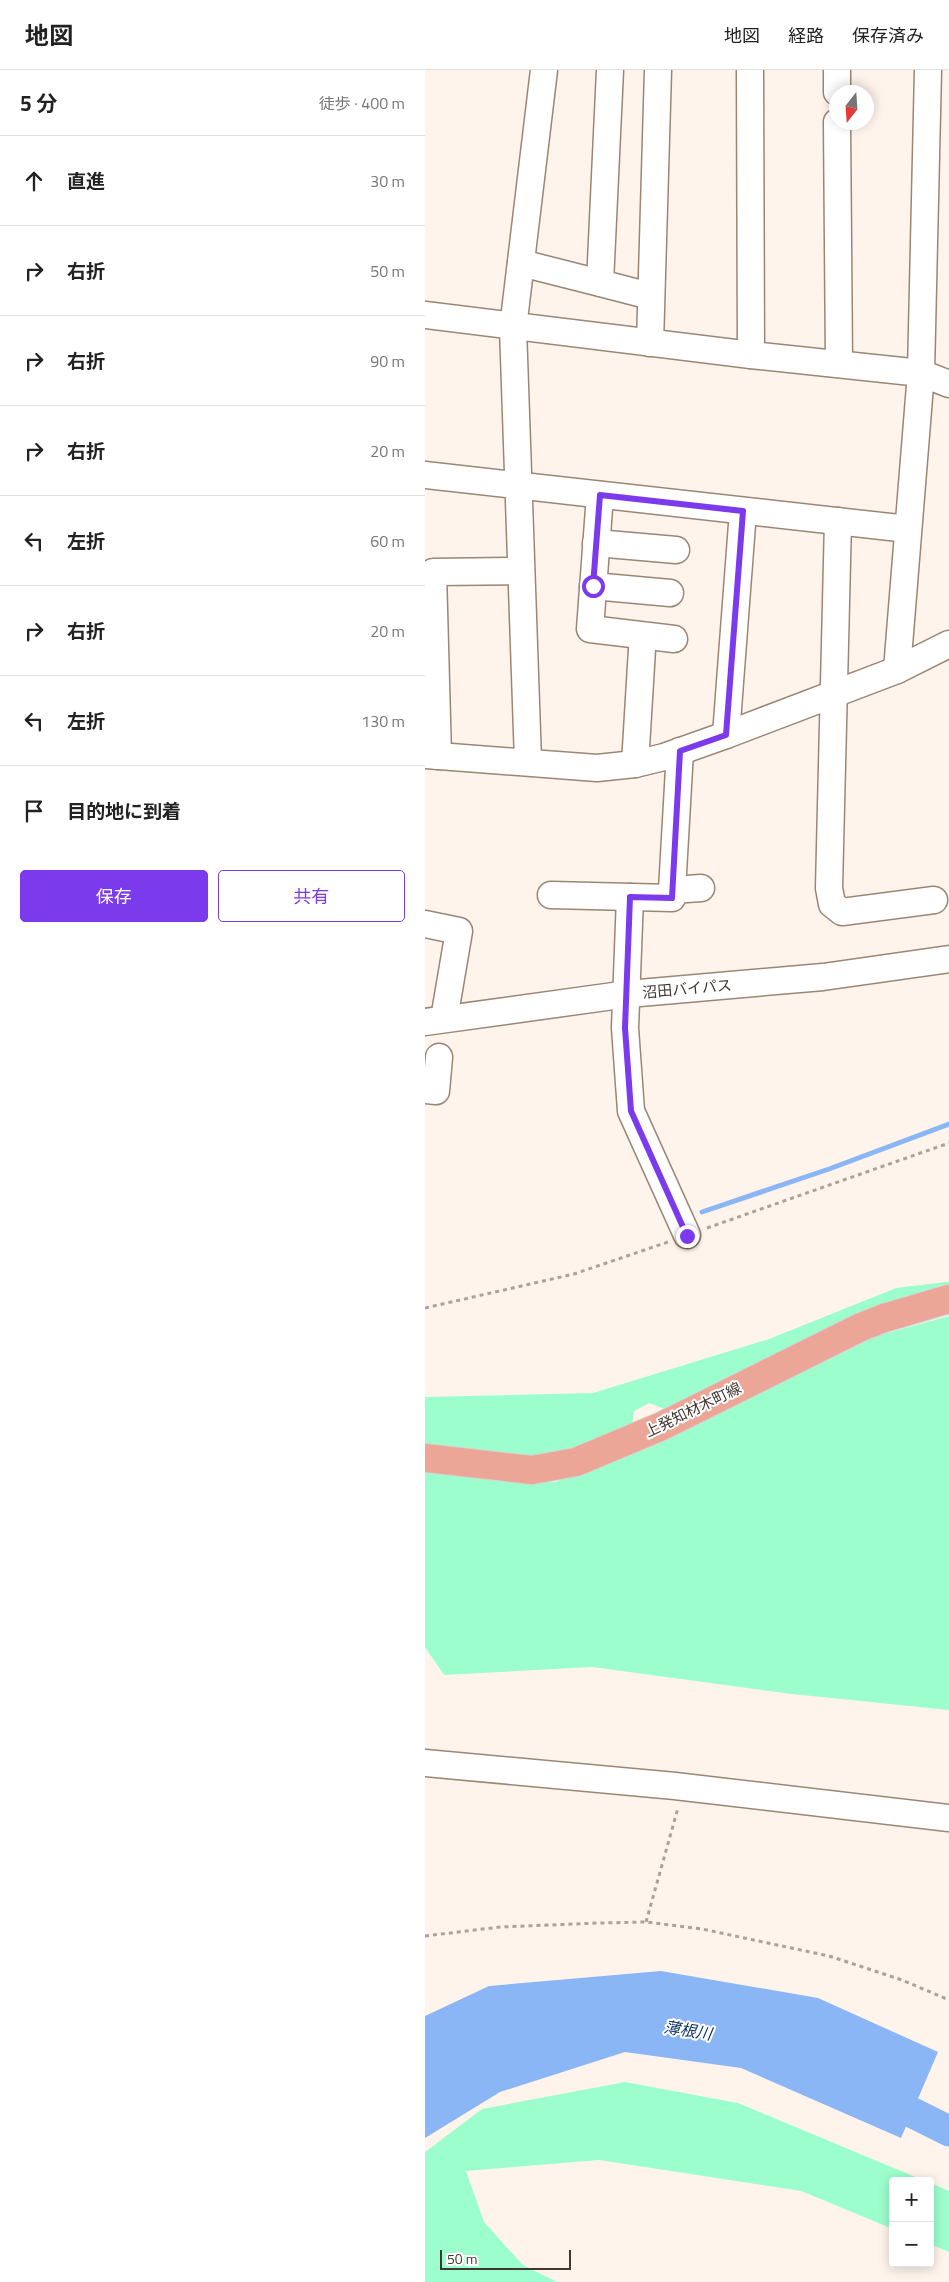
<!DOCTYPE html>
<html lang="ja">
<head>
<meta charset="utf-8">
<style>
	body { margin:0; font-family:"Titillium Web","Noto Sans JP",sans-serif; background:#f2f2f2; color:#222 }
	.controls { position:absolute; right:15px; bottom:15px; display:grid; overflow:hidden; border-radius:5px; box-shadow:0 2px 12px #0003 }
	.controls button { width:45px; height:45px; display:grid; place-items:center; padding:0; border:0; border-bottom:1px solid #e0e0e0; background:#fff; color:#222; font:25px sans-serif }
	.compass { position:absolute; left:404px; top:15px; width:45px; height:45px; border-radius:50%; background:#fff; box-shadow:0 2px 12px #0003; rotate:197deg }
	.scale { position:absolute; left:15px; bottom:12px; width:131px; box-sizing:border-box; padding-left:5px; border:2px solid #40372f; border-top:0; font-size:14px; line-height:18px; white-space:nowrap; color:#40372f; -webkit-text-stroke:4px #fff; paint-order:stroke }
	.stop { position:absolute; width:15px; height:15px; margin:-11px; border:4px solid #7c3aed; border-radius:50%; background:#fff }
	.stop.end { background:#7c3aed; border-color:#fff; box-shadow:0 1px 5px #0008 }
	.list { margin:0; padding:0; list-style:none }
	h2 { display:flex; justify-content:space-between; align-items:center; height:65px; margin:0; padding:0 20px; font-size:21px }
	h2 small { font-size:16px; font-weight:400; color:#767676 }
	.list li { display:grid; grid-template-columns:32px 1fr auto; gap:15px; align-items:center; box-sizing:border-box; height:90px; padding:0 20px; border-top:1px solid #e0e0e0 }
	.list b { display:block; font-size:19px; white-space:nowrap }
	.list em { font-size:16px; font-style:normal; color:#767676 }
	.actions { display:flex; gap:10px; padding:15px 20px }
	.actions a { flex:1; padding:11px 0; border:1px solid #7c3aed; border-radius:5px; text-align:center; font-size:18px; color:#7c3aed }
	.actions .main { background:#7c3aed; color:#fff }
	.icon { flex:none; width:28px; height:28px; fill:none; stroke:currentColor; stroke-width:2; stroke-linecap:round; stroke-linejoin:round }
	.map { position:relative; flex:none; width:524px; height:2212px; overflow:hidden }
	header { display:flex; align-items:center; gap:30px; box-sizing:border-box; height:70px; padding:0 25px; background:#fff; border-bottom:1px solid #e0e0e0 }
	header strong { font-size:24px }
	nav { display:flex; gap:28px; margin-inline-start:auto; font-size:18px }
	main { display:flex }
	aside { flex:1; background:#fff }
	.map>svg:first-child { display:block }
	.green { fill:#9dfecd }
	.water { fill:#8ab6f5 }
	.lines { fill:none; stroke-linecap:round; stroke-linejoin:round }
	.stream { stroke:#8ab6f5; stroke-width:5 }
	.river { stroke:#8ab6f5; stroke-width:31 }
	.minor-casing { stroke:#9b8674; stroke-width:29 }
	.major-casing { stroke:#d5d3d1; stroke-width:30 }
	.path { stroke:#aca29a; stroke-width:3; stroke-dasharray:4 4; stroke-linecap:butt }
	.minor { stroke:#fff; stroke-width:26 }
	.major { stroke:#eca697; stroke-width:28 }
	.route { stroke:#7c3aed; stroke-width:6 }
	.labels { text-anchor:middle; stroke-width:4; stroke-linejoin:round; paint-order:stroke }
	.street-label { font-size:15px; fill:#40372f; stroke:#fff }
	.water-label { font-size:16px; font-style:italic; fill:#123667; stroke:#fff }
</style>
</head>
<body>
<header>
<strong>地図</strong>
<nav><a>地図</a><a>経路</a><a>保存済み</a></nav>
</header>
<main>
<aside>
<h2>5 分<small>徒歩 · 400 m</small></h2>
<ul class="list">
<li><svg class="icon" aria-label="ahead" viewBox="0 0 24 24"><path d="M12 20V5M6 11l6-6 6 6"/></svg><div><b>直進</b></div><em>30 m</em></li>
<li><svg class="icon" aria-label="right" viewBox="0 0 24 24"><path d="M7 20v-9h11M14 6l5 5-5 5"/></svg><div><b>右折</b></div><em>50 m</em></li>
<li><svg class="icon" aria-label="right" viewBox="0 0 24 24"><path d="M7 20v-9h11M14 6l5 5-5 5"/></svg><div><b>右折</b></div><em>90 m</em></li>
<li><svg class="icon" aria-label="right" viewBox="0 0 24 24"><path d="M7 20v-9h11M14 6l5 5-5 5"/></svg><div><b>右折</b></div><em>20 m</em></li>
<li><svg class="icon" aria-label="left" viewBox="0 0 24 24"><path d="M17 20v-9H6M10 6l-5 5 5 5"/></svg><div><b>左折</b></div><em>60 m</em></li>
<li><svg class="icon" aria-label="right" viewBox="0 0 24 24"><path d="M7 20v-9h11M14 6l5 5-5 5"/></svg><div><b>右折</b></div><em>20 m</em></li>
<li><svg class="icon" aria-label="left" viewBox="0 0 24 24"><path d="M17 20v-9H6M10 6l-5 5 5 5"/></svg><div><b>左折</b></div><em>130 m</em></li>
<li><svg class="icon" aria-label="arrive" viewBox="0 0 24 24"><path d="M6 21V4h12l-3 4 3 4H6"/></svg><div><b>目的地に到着</b></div></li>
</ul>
<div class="actions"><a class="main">保存</a><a>共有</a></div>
</aside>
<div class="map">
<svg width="524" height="2212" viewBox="0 0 524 2212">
	<rect width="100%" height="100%" fill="#fef4ec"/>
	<g class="green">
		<path d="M521 1212H524V1220L245 1341 224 1333 209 1341 206 1361 173 1376 96 1392 0 1381V1327L168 1323 344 1269 471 1218Z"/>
		<path d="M524 1246V1640L367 1624 167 1597 19 1605 0 1577V1398L79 1412H130L184 1393 451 1266Z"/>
		<path d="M200 2012 313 2033 500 2111H468V2159L376 2121 174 2090 41 2101 59 2152 98 2195 132 2212H0V2082L57 2039Z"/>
		<path d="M505 2113 524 2121V2182L505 2174Z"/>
	</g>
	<path class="water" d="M236 1901 393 1928 513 1982 476 2068 316 1998 200 1982 75 2022 0 2068V1946L64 1916Z"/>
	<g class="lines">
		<path class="stream" d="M277 1142 404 1099 524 1054"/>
		<path class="river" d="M450 2024 524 2061"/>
		<defs>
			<g id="minor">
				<path d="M185 0 175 213 225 226"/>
				<path d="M325 0 326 285"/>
				<path d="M412 0V22"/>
				<path d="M412 52 414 294"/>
				<path d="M96 193 175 213"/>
				<path d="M0 245 326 285 496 303 524 314"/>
				<path d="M225 273 233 0"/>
				<path d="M0 405 483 459"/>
				<path d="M175 425 165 559 249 569"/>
				<path d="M413 451 404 818 407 834 417 842 509 830"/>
				<path d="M171 473 251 480"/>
				<path d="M168 516 245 523"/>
				<path d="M472 600 496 303 503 0"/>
				<path d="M301 665 318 441"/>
				<path d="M0 685 172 698 210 694 239 687 301 665 472 600 524 574"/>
				<path d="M13 686 8 502 96 501"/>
				<path d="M103 691 88 258 119 0"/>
				<path d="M210 694 217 579"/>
				<path d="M247 820 255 681"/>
				<path d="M126 825 247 828V820L276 818"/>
				<path d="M205 827 200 958 206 1041 262 1165"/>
				<path d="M0 854 34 861 19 949"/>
				<path d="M0 952 203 924 398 907 524 889"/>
				<path d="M0 1020 11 1021 14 987"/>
				<path d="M0 1693 250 1716 524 1748"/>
			</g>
			<path id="major" d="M0 1388 107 1400 151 1392 237 1356 436 1257 459 1248 524 1229"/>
		</defs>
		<use href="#minor" class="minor-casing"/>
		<use href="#major" class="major-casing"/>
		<g class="path">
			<path d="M282 1158 524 1073"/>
			<path d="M0 1238 149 1204 243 1172"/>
			<path d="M221 1852 253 1738"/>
			<path d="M0 1866 75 1857 174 1853 221 1852 277 1859 404 1886 477 1910 524 1930"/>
		</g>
		<use href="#minor" class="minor"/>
		<use href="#major" class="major"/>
	</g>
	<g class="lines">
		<path class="route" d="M168 516 175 425 318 441 301 665 255 681 247 828 205 827 200 958 206 1041 262 1166"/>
	</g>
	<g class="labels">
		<g class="street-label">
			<text transform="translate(262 919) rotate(-5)" y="5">沼田バイパス</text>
			<text transform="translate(268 1340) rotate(-26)" y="5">上発知材木町線</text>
		</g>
		<g class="water-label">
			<text transform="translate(263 1960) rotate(9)" y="6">薄根川</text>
		</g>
	</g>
</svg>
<div class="controls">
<button>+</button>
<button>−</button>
</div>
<svg class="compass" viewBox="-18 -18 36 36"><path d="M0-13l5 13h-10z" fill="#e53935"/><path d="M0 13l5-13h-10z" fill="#767676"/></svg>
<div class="scale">50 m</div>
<div class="stop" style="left:168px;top:516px"></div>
<div class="stop end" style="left:262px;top:1166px"></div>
</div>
</main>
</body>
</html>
